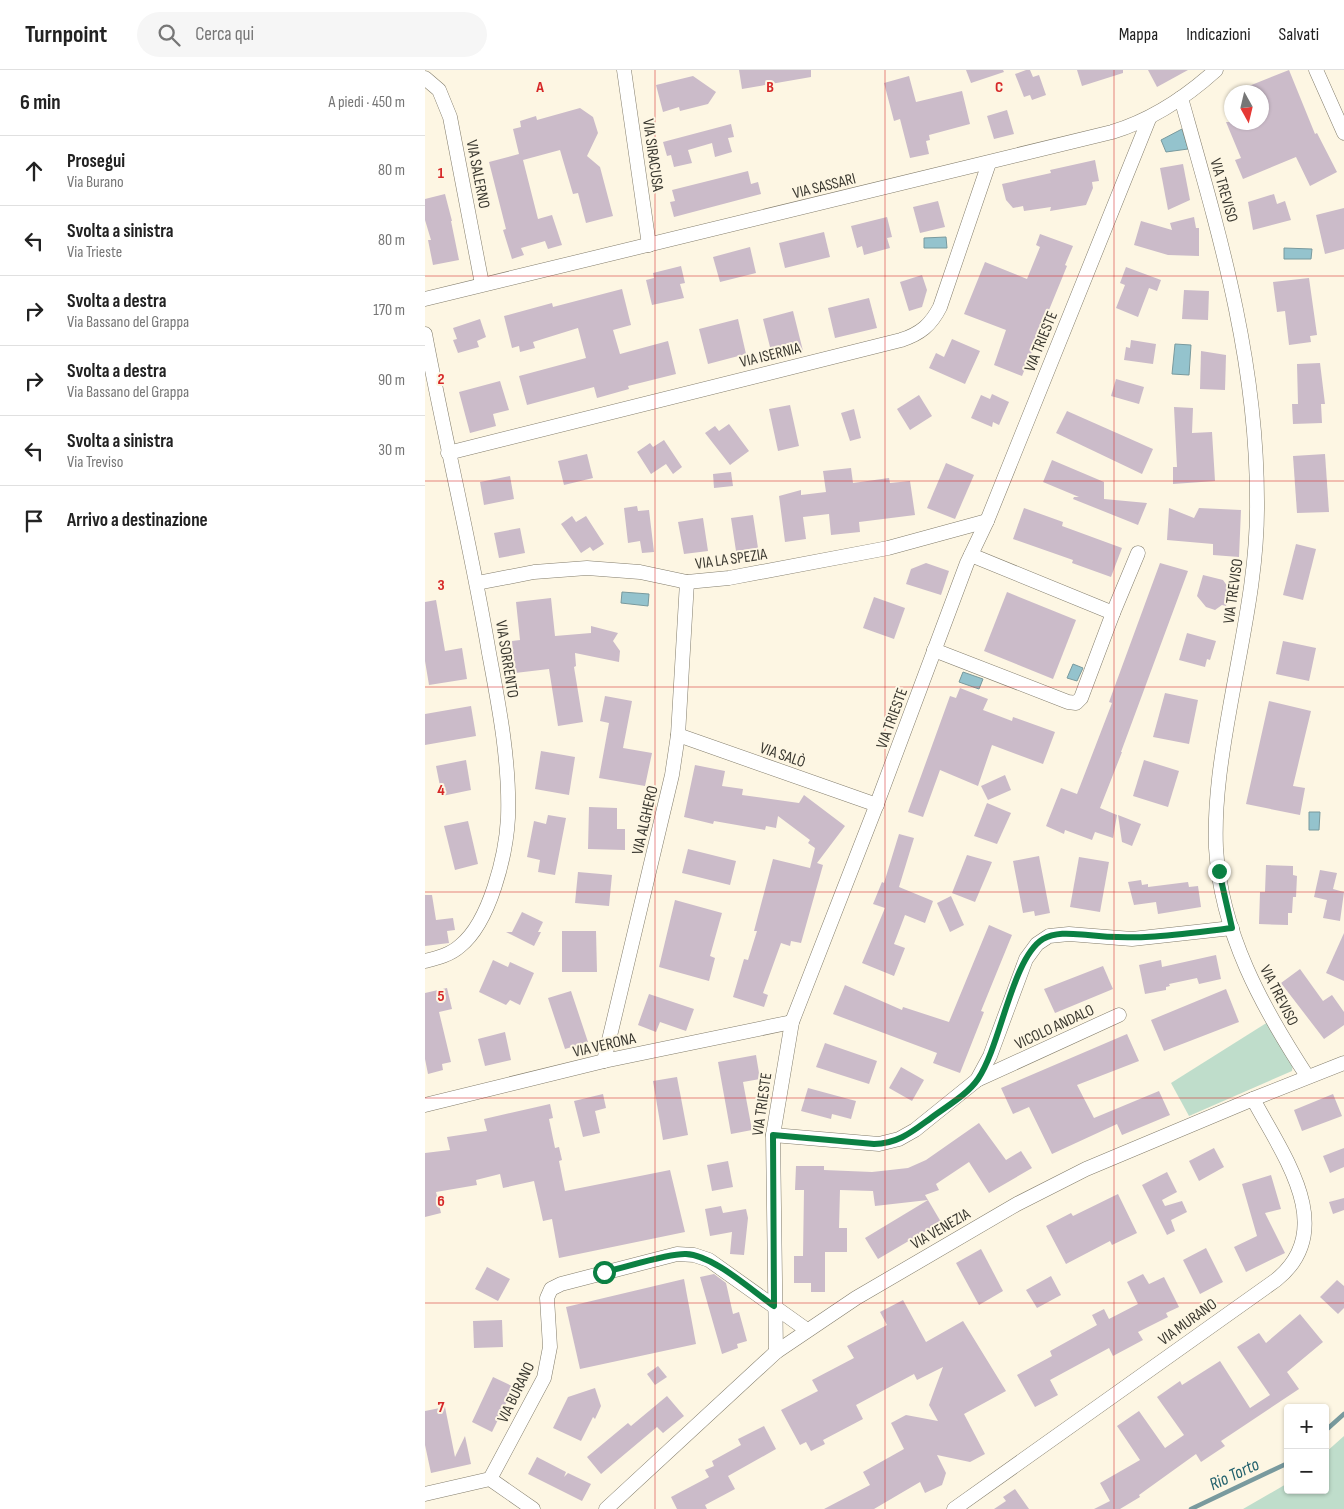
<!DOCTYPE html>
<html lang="it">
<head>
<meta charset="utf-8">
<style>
	body { margin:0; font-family:"Sofia Sans Condensed",sans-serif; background:#f6f6f6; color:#222 }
	.controls { position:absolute; right:15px; bottom:15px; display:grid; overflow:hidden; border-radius:5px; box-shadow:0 1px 4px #0004 }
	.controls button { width:45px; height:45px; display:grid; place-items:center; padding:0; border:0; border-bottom:1px solid #e0e0e0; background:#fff; color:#222; font:25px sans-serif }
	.compass { position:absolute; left:799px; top:15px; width:45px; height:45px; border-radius:50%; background:#fff; box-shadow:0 1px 4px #0004; rotate:172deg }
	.stop { position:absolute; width:15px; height:15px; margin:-11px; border:4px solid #0b8043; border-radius:50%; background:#fff }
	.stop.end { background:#0b8043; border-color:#fff; box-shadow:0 1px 5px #0008 }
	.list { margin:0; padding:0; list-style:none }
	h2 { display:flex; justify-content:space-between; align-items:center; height:65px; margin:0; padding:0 20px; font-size:21px }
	h2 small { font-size:16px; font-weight:400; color:#767676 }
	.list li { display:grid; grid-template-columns:32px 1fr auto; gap:15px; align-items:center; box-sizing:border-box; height:70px; padding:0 20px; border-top:1px solid #e0e0e0 }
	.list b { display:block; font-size:19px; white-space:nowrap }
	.list p { margin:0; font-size:16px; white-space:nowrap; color:#767676 }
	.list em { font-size:16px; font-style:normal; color:#767676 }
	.icon { flex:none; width:28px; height:28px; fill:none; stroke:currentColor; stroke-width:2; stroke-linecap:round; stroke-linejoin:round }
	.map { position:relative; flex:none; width:919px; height:1439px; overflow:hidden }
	header { display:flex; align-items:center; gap:30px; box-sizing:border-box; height:70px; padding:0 25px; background:#fff; border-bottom:1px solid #e0e0e0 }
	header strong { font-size:24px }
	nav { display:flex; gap:28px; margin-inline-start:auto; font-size:18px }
	.search { width:350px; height:45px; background:#f6f6f6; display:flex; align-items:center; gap:12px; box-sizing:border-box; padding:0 18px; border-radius:28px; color:#767676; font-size:19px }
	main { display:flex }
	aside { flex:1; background:#fff }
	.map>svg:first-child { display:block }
	.green { fill:#bfddcb }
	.water { fill:#94c3cd; stroke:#799a9e }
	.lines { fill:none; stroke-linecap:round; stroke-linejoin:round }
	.stream { stroke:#799a9e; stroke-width:4.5 }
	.building { fill:#cbbbc9 }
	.street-casing { stroke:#837d6c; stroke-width:15 }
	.street { stroke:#fff; stroke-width:14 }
	.route { stroke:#0b8043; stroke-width:6 }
	.grid { fill:none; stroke:#d62828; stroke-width:1; stroke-opacity:0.55 }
	.labels { text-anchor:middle; stroke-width:4; stroke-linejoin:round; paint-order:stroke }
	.street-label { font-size:16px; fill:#3b3931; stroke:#fdf6e3 }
	.water-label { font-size:18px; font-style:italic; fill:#21606c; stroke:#fdf6e3 }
	.grid-label { font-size:16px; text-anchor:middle; font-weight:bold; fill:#d62828; stroke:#fdf6e3; stroke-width:4; stroke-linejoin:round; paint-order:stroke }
</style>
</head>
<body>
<header>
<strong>Turnpoint</strong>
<div class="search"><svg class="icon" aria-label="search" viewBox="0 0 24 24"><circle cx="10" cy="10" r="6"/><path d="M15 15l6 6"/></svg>Cerca qui</div>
<nav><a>Mappa</a><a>Indicazioni</a><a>Salvati</a></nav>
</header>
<main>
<aside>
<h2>6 min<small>A piedi · 450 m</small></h2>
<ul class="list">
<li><svg class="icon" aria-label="ahead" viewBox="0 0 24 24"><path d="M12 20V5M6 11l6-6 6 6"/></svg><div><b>Prosegui</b><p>Via Burano</p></div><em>80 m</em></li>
<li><svg class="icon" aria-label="left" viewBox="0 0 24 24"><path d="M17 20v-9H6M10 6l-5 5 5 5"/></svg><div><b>Svolta a sinistra</b><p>Via Trieste</p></div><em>80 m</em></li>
<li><svg class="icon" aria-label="right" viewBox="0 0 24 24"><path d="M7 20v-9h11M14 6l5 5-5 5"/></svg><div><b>Svolta a destra</b><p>Via Bassano del Grappa</p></div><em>170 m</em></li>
<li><svg class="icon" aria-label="right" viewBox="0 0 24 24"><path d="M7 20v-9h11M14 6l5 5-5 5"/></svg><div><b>Svolta a destra</b><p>Via Bassano del Grappa</p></div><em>90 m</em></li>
<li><svg class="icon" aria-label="left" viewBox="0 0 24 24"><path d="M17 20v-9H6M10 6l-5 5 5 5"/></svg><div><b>Svolta a sinistra</b><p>Via Treviso</p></div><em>30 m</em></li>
<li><svg class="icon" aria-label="arrive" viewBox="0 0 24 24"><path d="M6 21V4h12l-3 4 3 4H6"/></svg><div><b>Arrivo a destinazione</b></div></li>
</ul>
</aside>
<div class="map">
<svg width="919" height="1439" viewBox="0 0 919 1439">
	<rect width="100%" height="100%" fill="#fdf6e3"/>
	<g class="green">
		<path d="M843 952 868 994 867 1001 764 1046 746 1013Z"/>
		<path d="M919 1366V1439H818L863 1413V1420H900V1383Z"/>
	</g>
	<g class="water">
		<path d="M757 59 763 79 741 82 736 70Z"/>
		<path d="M521 167 522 178H499V168Z"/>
		<path d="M859 178 887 179 886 189H859Z"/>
		<path d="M750 274 766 275 764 305 747 304Z"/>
		<path d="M197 522 224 524 223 536 196 533Z"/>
		<path d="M648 594 658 598 652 611 642 608Z"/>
		<path d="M538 602 558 609 554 619 534 612Z"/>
		<path d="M884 742H895L894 760H884Z"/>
	</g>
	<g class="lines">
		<g class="stream">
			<path d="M900 1361 919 1344"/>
			<path d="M766 1439 863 1393"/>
		</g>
	</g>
	<g class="building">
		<path d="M314 0H386V7L317 19Z"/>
		<path d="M541 0H578L579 2 546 13Z"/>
		<path d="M601 0H605L608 7 614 5 621 25 607 30 605 25 599 27 590 4Z"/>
		<path d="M652 0H698V3L657 16Z"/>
		<path d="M723 0H763L732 17Z"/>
		<path d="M864 0 890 64 892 63 912 102 885 116 871 87 818 109 810 90 816 88 801 52H836V22H809Z"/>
		<path d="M268 6 291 22 283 34 255 41 254 37 238 42 231 15Z"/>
		<path d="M484 6 491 32 537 21 545 54 504 65 505 70 501 71 504 84 485 88 475 49 469 51 459 13Z"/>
		<path d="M155 38 168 47 173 63 162 86 175 97 188 146 161 153 153 123 148 124 135 80 98 90 113 149 127 145 137 175 123 179 120 171 96 178 99 185 87 189 78 160 81 159 64 92 94 84 88 59 96 57 95 51 111 46 112 50Z"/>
		<path d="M582 40 589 64 569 69 562 46Z"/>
		<path d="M306 54 309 67 303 68 307 82 290 87 287 73 263 80 267 93 249 97 246 85 242 86 238 72Z"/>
		<path d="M670 90 674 111 667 112 668 118 661 135 625 141 626 137 599 141 598 136 588 138 581 130 577 114 626 103 625 100Z"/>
		<path d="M758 94 765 130 743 140 735 98Z"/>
		<path d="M323 101 326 114 333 112 336 124 249 147 245 132 250 131 247 120Z"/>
		<path d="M20 124 27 151H26L34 190 8 195 3 170H6L0 150V129Z"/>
		<path d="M849 124 852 134 860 131 866 150 828 160 823 132Z"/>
		<path d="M513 131 520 157 495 163 488 137Z"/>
		<path d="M919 138V179L900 184 891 145Z"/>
		<path d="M462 147 467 167 462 168 465 178 439 185 437 176 432 178 426 156Z"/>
		<path d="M769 147 771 158H774V186L743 185 709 175 716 151 747 160 745 153Z"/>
		<path d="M399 162 405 187 360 198 354 173Z"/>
		<path d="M615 164 648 176 640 195 642 196 597 306 569 295 581 260 539 244 560 192 602 209 615 177 611 175Z"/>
		<path d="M325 177 331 203 295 212 288 187Z"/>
		<path d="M256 196 260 213 255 214 259 228 227 235 221 210 229 208 228 203Z"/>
		<path d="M701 197 736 210 732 221 724 218 713 247 691 238 700 215 695 213Z"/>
		<path d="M497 205 502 220 497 237 484 241 475 212Z"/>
		<path d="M884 208 892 265 885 266 886 272 864 275 860 241 852 242 848 212Z"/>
		<path d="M197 219 206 255 188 260 195 284 243 271 251 304 203 316 204 319 172 328 169 317 102 335 94 306 161 288 153 258 108 272 110 278 95 282 94 276 87 278 79 246 127 233 128 237Z"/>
		<path d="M759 220 784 221 783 250 757 249Z"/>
		<path d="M444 228 452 258 410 268 403 238Z"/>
		<path d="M368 241 378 281 348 289 338 249Z"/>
		<path d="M55 249 61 267 52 271 54 277 33 283 28 270 32 269 28 258Z"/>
		<path d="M313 249 321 284 283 294 274 259Z"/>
		<path d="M527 269 555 281 540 314 504 298 511 283 519 287Z"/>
		<path d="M706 270 731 274 728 294 699 290 701 277 705 278Z"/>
		<path d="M776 281 801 285 800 320 775 319Z"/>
		<path d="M895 293 900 334H896L897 353 868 354 867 334H873L872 294Z"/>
		<path d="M691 309 719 317 714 334 686 326Z"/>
		<path d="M75 311 84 340 68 344 71 356 45 363 34 322Z"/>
		<path d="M567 324 584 332 574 355 568 352 567 357 546 348 556 325 565 329Z"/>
		<path d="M494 325 507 346 485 360 472 339Z"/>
		<path d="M365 335 374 376 353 381 344 339Z"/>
		<path d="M749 337 768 338 767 363 787 362 790 411 748 414V397H752Z"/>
		<path d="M429 339 436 368 425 371 416 343Z"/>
		<path d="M642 341 728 379 717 404 631 363Z"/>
		<path d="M304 354 324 381 305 395 280 363 290 356 294 361Z"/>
		<path d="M239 370 257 397 248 404 241 394 226 404 212 382 225 373 228 377Z"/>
		<path d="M162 384 168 408 139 415 133 391Z"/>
		<path d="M900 384 904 442 872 443 868 386Z"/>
		<path d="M627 390 679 412V429L722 433 713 455 648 429 649 427H654L618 412Z"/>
		<path d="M521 393 549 405 530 449 502 438Z"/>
		<path d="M426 398 428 413 464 408 465 413 485 411 490 445 434 452 435 462 406 465 404 444 378 447 381 469 360 472 354 426 376 420V425L401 422 398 401Z"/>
		<path d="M306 402 308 416 289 418 288 404Z"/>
		<path d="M85 406 89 429 59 435 55 412Z"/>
		<path d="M212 436 213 441 224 440 229 482 217 483 215 471 203 473 199 438Z"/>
		<path d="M599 438 638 452 637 456 697 478 686 507 647 493 648 490 588 469Z"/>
		<path d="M744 438 769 448 774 438 816 440 814 487 788 485V474L742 470Z"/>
		<path d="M328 445 333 478 311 481 306 448Z"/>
		<path d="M147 446 151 452 161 446 179 474 168 481 165 477 156 483 136 454Z"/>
		<path d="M278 448 283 481 259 484 253 452Z"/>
		<path d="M95 458 100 483 74 488 69 463Z"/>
		<path d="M871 474 891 479 878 530 858 525Z"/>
		<path d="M501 493 524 501 516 525 481 514 486 499Z"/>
		<path d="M735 493 763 501 696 682H697L675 738 692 745 688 768 670 762 667 770 640 760 639 764 621 756 636 718 652 724 687 633 684 632Z"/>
		<path d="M778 505 798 510 805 520 801 536 797 535 790 540 781 537 772 526Z"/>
		<path d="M582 522 651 550 628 609 559 581Z"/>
		<path d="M449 527 480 538 469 569 438 558Z"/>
		<path d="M126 528 130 566 166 563V556L193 563 188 571 195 581 194 592 150 583 151 596 149 597 158 652 133 656 124 599 90 603 87 571 95 570 91 532Z"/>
		<path d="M11 530 20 581 37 578 42 609 4 615 0 591V532Z"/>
		<path d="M762 563 791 571 785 590 782 589 780 597 754 590Z"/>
		<path d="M858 571 891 578 884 611 851 604Z"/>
		<path d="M535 618 563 629 558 640 587 651 588 647 630 662 618 694 567 675 553 716 515 700 498 747 483 742 525 626 531 628Z"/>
		<path d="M740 623 773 630 764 674 728 667Z"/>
		<path d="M180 626 207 631 198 678 227 683 220 716 174 708 184 653 175 651Z"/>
		<path d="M844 631 886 641 868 716 880 718 875 745 821 734Z"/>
		<path d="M46 636 51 666 0 675V644Z"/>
		<path d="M116 681 150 687 144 725 110 719Z"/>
		<path d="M41 690 46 720 17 726 11 696Z"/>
		<path d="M719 690 754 701 743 737 708 726Z"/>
		<path d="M270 695 300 701 297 716 318 719 317 725 374 733 379 725 420 756 392 793 398 795 376 873 366 871 365 876 356 873 338 923 343 925 339 937 308 927 319 889 323 890 332 861H329L348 789 385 798 390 778 383 773 385 770 353 746 351 758 341 756 340 760 289 751 288 754 259 747Z"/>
		<path d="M580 705 586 720 563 730 556 716Z"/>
		<path d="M562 733 586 743 572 774 549 766Z"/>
		<path d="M164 737 192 738V759H200V780L163 779Z"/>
		<path d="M123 745 141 748 130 805 113 802 115 790 102 787 109 751 121 754Z"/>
		<path d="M693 745 716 754 707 776 697 772Z"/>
		<path d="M43 751 53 794 30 800 19 756Z"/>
		<path d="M474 764 489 768 474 817 508 831 500 853 480 845 469 874 480 878 469 906 437 893 460 838 448 834 457 812 459 813Z"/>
		<path d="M263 779 311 791 305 815 257 803Z"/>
		<path d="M542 785 567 792 550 832 527 823Z"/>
		<path d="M614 786 625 843 610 846 609 841 598 843 588 791Z"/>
		<path d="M654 787 684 792 675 842 645 837Z"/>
		<path d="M841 795 868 796V805L872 806 871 827H868L867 843H863V855L834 854 835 822H840Z"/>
		<path d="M895 800 912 803 908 819 919 822 915 851 898 848 902 830 889 827Z"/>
		<path d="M153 802 187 805 184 836 150 833Z"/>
		<path d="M716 810 717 815 723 814V817L763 812 764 817 773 816 776 837 733 844 731 832 709 835 703 812Z"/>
		<path d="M0 825H7L11 850 28 848 30 860 22 861 24 873 0 876Z"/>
		<path d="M526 826 539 855 525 862 512 833Z"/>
		<path d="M250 830 297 843 285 886 290 888 284 911 234 897Z"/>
		<path d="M97 842 118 852 113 862H116L109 876 81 862H87Z"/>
		<path d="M564 855 587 865 556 941 559 942 535 1003 508 993 512 983 408 944 420 915 477 940 478 937 524 952Z"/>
		<path d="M137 861H171L172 902H137Z"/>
		<path d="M919 863V911L901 903Z"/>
		<path d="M791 885 796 909 774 914 772 908 744 914 745 916 741 917V920L720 924 714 895 736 890 737 897Z"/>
		<path d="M68 890 83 897 85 892 109 903 95 935 85 930 81 935 54 922Z"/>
		<path d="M678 896 688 919 630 943 619 919Z"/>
		<path d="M875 899 898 931 907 925 919 942V955L899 969 856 913Z"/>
		<path d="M22 918 27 939 14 942 26 992 17 994 18 1000 3 1004 0 989V923Z"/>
		<path d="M801 919 814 952 739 981 726 950Z"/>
		<path d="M146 921 163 972 140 979 123 928Z"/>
		<path d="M224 924 269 939 261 961 235 952 231 962 213 955Z"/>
		<path d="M80 962 86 990 60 996 53 969Z"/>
		<path d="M702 964 714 991 652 1015 669 1048 734 1021 745 1045 697 1065 692 1054 627 1084 604 1037 588 1044 576 1018Z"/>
		<path d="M400 973 452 991 444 1014 391 997Z"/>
		<path d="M331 985 335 1009 318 1012 327 1060 306 1064 293 992Z"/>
		<path d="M476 997 499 1010 487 1031 464 1018Z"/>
		<path d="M252 1007 263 1065 238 1070 228 1011Z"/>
		<path d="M383 1018 431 1031 426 1049 407 1044 406 1049 376 1041Z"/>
		<path d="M178 1024 181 1038 170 1041 175 1063 158 1067 149 1031Z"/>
		<path d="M908 1024 917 1046 877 1061 869 1040Z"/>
		<path d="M125 1034 128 1048 124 1049 130 1078 134 1077 137 1090 134 1091 140 1121 245 1100 260 1162 134 1188 127 1149 118 1151 109 1111 78 1118 75 1104 51 1110 52 1115 11 1122 16 1143 0 1147V1083L25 1080 22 1067 62 1061 59 1049Z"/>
		<path d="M554 1053 581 1090 596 1081 607 1098 564 1123 544 1092 511 1114 514 1120 500 1125 503 1130 450 1136 448 1121 415 1120 414 1158H422V1182H400V1222H386V1213H369V1186H378L379 1120H370L371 1096H399V1100L447 1102 483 1098 501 1090Z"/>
		<path d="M789 1078 799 1097 774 1111 764 1091Z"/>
		<path d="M919 1078V1097L905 1103 898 1086Z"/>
		<path d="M303 1091 308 1117 287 1121 282 1095Z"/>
		<path d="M742 1102 752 1122 737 1130 740 1136 757 1131 762 1142 746 1150 750 1161 742 1165 717 1115Z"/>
		<path d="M846 1105 856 1139 840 1143 860 1183 821 1202 809 1177 832 1166 817 1114Z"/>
		<path d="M693 1124 712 1163 687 1175 685 1171 641 1194 621 1156 646 1143 648 1146Z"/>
		<path d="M919 1128V1140L908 1144 904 1132Z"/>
		<path d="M503 1130 516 1152 453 1189 440 1168Z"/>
		<path d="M296 1136 298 1143 321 1139 323 1148 319 1185 305 1184 307 1162 285 1166 280 1139Z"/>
		<path d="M781 1178 798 1212 775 1224 758 1190Z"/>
		<path d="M556 1179 578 1221 554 1235 531 1193Z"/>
		<path d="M62 1197 85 1209 73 1231 50 1219Z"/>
		<path d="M289 1204 301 1213 308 1244 314 1242 322 1271 312 1274 313 1278 297 1284 275 1207Z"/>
		<path d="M718 1204 724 1214 739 1207 754 1237 741 1243 743 1247 713 1262 718 1270 688 1286 684 1278 625 1310 633 1325 610 1337 592 1305 627 1286 625 1281 672 1255 667 1245 679 1239 684 1249 713 1234 702 1212Z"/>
		<path d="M626 1206 636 1225 612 1238 601 1220Z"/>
		<path d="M259 1209 271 1274 155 1299 141 1237Z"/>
		<path d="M912 1210 919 1216V1238L913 1244 895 1227Z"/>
		<path d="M478 1230 501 1272 538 1251 581 1321 539 1344 560 1384 545 1392 512 1385 521 1403 517 1415 500 1423 495 1412 449 1439H399L445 1415 438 1402 479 1379 466 1353 481 1345 513 1351 504 1335 518 1297 492 1310 489 1304 431 1335 438 1349 398 1370 400 1374 386 1381 381 1372 375 1375 356 1340 393 1321 387 1310 429 1288 422 1276 462 1255 455 1242Z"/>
		<path d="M875 1244 898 1272 862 1302 874 1319 796 1371 800 1376 776 1392 771 1384 714 1425 715 1427 695 1439H669L685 1431 675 1413 715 1390 692 1356 714 1341 740 1378 759 1365 732 1327 755 1311 757 1315 795 1291 825 1338 845 1325 812 1277 834 1263 841 1273Z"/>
		<path d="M77 1250 78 1277 49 1278 48 1251Z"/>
		<path d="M233 1296 242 1307 230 1315 222 1304Z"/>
		<path d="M68 1307 89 1317 67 1362 47 1352Z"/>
		<path d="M170 1318 176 1336 170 1349 168 1347 156 1371 128 1358 143 1327Z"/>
		<path d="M242 1326 259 1346 238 1363 232 1357 176 1404 162 1387 203 1353 206 1356Z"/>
		<path d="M20 1337 30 1387 40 1366 46 1394 6 1403 0 1375V1341Z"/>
		<path d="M339 1356 351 1379 303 1406 310 1419 280 1435 282 1439H252L246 1427 284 1407 280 1400 289 1396 287 1391 316 1375 313 1369Z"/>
		<path d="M112 1387 141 1402 139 1407 143 1403 166 1414 157 1431 103 1404Z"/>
		<path d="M590 1419 604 1439H569L581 1431 578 1427Z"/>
	</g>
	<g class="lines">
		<defs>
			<g id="street">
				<path d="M199 0 224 175"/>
				<path d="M891 0 919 63"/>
				<path d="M0 8 14 20 25 47 57 214"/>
				<path d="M756 28C794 163 832 288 832 431 833 501 817 568 805 637 797 682 789 731 791 778 796 863 837 937 882 1006"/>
				<path d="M0 229 687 62C727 50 760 28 791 0"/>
				<path d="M0 264C20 370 46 476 64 583 74 636 85 693 83 748 81 785 65 852 35 876 25 885 12 888 0 891"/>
				<path d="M23 383 476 270C495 264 506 255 515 237L564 93"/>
				<path d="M52 513 109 502 162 498 215 502 262 512 304 508 463 478 562 451"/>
				<path d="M688 543 713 483"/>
				<path d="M509 580 643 632 651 633 656 628 688 543 546 485"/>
				<path d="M253 665 452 735"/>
				<path d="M179 991 247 705 253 665 262 512"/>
				<path d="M552 1010 694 945"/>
				<path d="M0 1035 179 991 367 952"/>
				<path d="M348 1065 454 1074 474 1069 490 1060 552 1010 565 986 601 889 612 874 624 866 644 864 707 869 807 858"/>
				<path d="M351 1282 348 1065 367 952 450 739 542 493 562 451 724 49"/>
				<path d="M65 1409 119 1308 125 1277 122 1228 126 1219 136 1214 252 1184 269 1185 284 1190 382 1260"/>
				<path d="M0 1424 65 1409 108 1439"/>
				<path d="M181 1439 351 1282 431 1228 592 1134 661 1099 828 1029 919 993"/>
				<path d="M529 1439 851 1210C915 1159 856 1082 828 1029"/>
			</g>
		</defs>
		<use href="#street" class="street-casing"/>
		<use href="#street" class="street"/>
	</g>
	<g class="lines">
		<path class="route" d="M179 1202C199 1198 243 1183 261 1184 288 1185 326 1220 349 1236L348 1065 449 1074C473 1074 488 1061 506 1048 522 1036 542 1025 553 1009 576 975 587 888 618 869 632 861 649 864 663 865 712 871 759 864 807 858L794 801"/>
	</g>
	<path class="grid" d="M230 0V1439M460 0V1439M689 0V1439M0 206H919M0 411H919M0 617H919M0 822H919M0 1028H919M0 1233H919"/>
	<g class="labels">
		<g class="street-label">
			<text transform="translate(229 85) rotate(82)" y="6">VIA SIRACUSA</text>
			<text transform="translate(54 104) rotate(79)" y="6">VIA SALERNO</text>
			<text transform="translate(399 115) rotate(-14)" y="6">VIA SASSARI</text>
			<text transform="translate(800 120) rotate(74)" y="6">VIA TREVISO</text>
			<text transform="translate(615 271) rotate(-68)" y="6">VIA TRIESTE</text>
			<text transform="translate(345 284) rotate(-14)" y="6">VIA ISERNIA</text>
			<text transform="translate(306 488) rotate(-8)" y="6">VIA LA SPEZIA</text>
			<text transform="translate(807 521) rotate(-82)" y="6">VIA TREVISO</text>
			<text transform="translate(83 589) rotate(81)" y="6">VIA SORRENTO</text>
			<text transform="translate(466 648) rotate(-70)" y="6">VIA TRIESTE</text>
			<text transform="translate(358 684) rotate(19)" y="6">VIA SALÒ</text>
			<text transform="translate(219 750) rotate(-77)" y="6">VIA ALGHERO</text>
			<text transform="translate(855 925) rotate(63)" y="6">VIA TREVISO</text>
			<text transform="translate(629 956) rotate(-25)" y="6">VICOLO ANDALO</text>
			<text transform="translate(179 974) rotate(-13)" y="6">VIA VERONA</text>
			<text transform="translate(336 1034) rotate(-82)" y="6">VIA TRIESTE</text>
			<text transform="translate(515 1158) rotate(-30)" y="6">VIA VENEZIA</text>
			<text transform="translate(762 1251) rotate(-36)" y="6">VIA MURANO</text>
			<text transform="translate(90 1322) rotate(-64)" y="6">VIA BURANO</text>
		</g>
		<g class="water-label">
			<text transform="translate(809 1404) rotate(-25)" y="6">Rio Torto</text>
		</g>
	</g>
	<g class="grid-label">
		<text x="115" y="22">A</text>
		<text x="345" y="22">B</text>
		<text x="574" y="22">C</text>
		<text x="16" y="108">1</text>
		<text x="16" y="314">2</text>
		<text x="16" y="520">3</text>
		<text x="16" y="725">4</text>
		<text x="16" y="931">5</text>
		<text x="16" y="1136">6</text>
		<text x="16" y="1342">7</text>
	</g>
</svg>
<div class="controls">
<button>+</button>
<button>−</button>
</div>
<svg class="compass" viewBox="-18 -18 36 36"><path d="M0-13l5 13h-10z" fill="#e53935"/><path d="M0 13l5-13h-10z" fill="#767676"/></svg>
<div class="stop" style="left:179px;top:1202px"></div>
<div class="stop end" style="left:794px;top:801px"></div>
</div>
</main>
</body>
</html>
